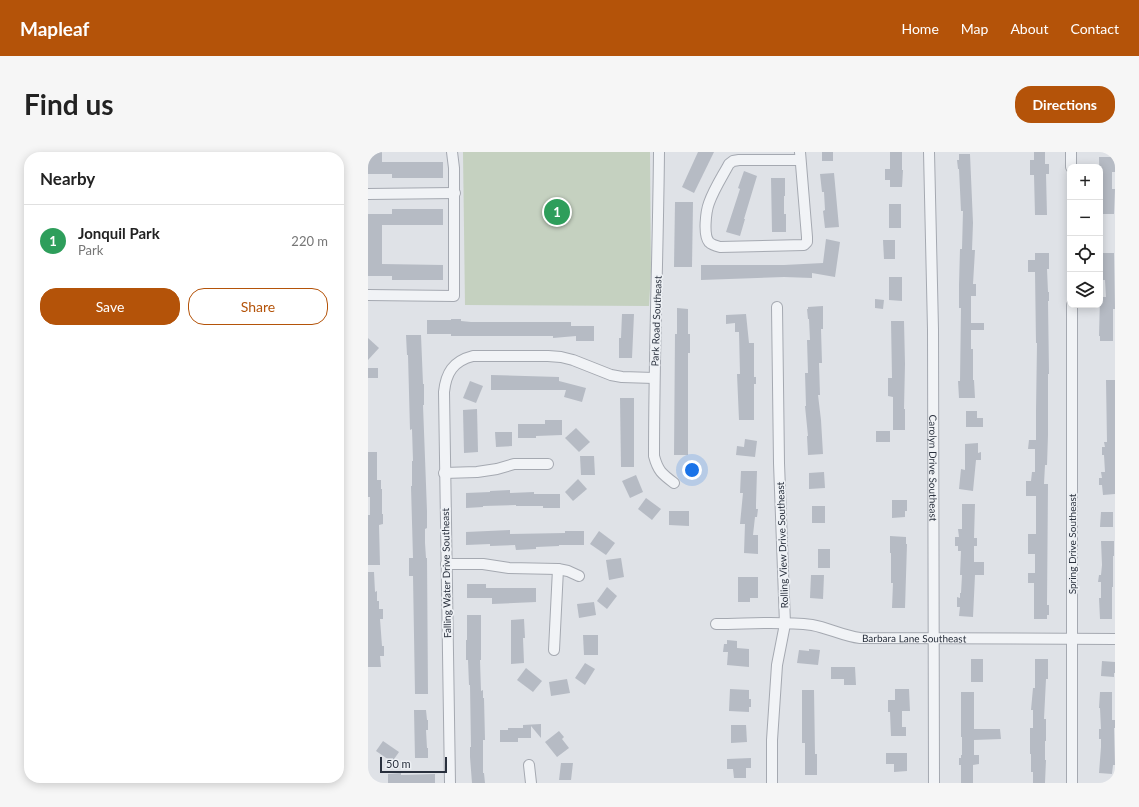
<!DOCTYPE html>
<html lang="en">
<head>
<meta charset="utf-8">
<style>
	body { margin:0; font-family:Lato,sans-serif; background:#f6f6f6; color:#222 }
	.controls { position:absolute; right:12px; top:12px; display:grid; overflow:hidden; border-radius:8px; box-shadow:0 2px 10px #0003 }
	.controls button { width:36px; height:36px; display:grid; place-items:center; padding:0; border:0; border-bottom:1px solid #e0e0e0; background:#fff; color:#222; font:20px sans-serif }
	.scale { position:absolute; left:12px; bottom:10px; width:67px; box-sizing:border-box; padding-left:4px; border:2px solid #29303d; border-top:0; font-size:11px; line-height:14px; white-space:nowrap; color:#29303d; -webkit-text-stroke:3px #eef1f5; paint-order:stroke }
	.you { position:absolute; left:324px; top:318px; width:14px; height:14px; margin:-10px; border:3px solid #fff; border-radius:50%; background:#1a73e8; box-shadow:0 0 0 6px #1a73e833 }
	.badge { display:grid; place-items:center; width:26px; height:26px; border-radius:50%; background:#b45309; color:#fff; font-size:13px; font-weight:700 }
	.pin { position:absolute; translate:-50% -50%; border:2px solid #fff; box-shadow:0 1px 4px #0006 }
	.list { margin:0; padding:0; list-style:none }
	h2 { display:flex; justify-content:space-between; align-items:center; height:52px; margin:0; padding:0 16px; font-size:17px }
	h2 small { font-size:13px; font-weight:400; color:#767676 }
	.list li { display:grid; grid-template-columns:26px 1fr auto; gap:12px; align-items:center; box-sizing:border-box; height:72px; padding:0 16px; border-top:1px solid #e0e0e0 }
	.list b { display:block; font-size:15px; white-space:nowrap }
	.list p { margin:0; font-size:13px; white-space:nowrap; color:#767676 }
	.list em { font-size:13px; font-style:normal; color:#767676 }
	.actions { display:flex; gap:8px; padding:12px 16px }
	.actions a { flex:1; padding:9px 0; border:1px solid #b45309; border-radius:16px; text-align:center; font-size:14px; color:#b45309 }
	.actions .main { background:#b45309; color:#fff }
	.icon { flex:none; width:22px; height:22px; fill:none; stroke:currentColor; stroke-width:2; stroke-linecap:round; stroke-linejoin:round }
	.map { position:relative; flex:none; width:747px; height:631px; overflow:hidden; border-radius:16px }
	header { display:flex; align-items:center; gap:24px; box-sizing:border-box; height:56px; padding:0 20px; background:#b45309; color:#fff }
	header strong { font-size:19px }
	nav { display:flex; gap:22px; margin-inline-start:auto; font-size:14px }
	.intro { display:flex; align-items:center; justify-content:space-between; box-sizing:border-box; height:96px; padding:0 24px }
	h1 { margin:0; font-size:28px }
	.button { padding:10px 18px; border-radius:16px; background:#b45309; color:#fff; font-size:14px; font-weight:700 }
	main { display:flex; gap:24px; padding:0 24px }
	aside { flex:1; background:#fff; border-radius:16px; box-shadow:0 2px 10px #0003 }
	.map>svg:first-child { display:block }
	.green { fill:#c5d1c0 }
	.building { fill:#b6bbc4 }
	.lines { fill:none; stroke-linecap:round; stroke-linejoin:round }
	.minor-casing { stroke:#a5a9b1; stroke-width:12 }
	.minor { stroke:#f1f3f6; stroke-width:10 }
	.labels { text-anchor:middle; stroke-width:3.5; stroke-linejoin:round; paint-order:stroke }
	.street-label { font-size:10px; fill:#29303d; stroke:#eef1f5 }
</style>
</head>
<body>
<header>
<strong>Mapleaf</strong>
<nav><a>Home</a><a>Map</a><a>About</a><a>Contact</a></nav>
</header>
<div class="intro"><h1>Find us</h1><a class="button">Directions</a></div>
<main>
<aside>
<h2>Nearby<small></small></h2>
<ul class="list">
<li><span class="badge" style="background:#2e9e5b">1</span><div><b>Jonquil Park</b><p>Park</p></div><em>220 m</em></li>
</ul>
<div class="actions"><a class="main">Save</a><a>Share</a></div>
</aside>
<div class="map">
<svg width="747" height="631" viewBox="0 0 747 631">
	<rect width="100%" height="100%" fill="#dfe2e7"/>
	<path class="green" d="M95 0H282L283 120 281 154 97 153Z"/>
	<g class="building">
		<path d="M0 0H14V10H75V26H24V22H0Z"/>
		<path d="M330 0H346L326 41 314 35Z"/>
		<rect x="454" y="0" width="11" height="9"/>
		<path d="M522 0H534V18H535L534 35H522V28H517V17H522Z"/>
		<path d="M666 0H677V12H681V22H678L679 63H667L666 23H662V8H666Z"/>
		<path d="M591 2H602L605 71 604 98H607L605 132H608V144H603V171H616V178H603V197H605V228H606L607 246H591L590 229H592L593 156H591V133L592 97H594L595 59H593L591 17H590L589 8H591Z"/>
		<path d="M731 5H744V6H747V20H744V37H747L746 62H734V52H732Z"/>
		<path d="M376 19 389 24 376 67H377L372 84 358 80 372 37 370 36Z"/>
		<path d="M466 21 471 75 457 76 455 59 457 58 456 40H454L452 22Z"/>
		<path d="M403 26H417V44H416V62H418V80H404Z"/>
		<path d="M307 50H325L324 115H306Z"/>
		<rect x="521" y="52" width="12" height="24"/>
		<path d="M24 57H75V73H14V112L75 113V128H24V124H0V62H24Z"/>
		<path d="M458 87 472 90 467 125 444 121V126L416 125 333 128V113H416L455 111Z"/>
		<path d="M515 88H527V107H516Z"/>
		<path d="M667 101H681V117H679L680 140H681V149H680L681 222H680V283L679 313H677L676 332H680L679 453H681V463H679V467H666V431H660V421H667V402H660V382H668V344H658V329H663L664 320H667V297H660L661 288H668V259L669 191H668L667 120H660V108H667Z"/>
		<path d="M733 101H746L747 157H745V189H732V184H731L732 145H738L737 128H733V120H732Z"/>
		<path d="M521 125H534V149L521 148Z"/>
		<path d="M507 147 516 148 515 157 507 156Z"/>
		<path d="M455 154V177H453L454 211H451L452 243H450L453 268 455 302 440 303 439 284H440L437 254H438L437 221H440L439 188H442L441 167H440L439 157H440V155Z"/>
		<path d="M309 156 320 157V182H322V201H320V303H306L307 182H309Z"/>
		<path d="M254 162H266L264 206H251V186H253Z"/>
		<path d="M378 162 381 191H386V225H388V232H386V268H371L369 222H372L371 180H367V171L358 172V163Z"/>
		<path d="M83 167H93V169L103 170H203V174H226V189H208V184L185 186V184H83V182H59V168H83Z"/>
		<path d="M523 169H536L537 212 536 257H537V278H525V245L520 244V226H524Z"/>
		<path d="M38 183H53L55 232H56V253H55L59 359V376L57 377V391L58 406H59L60 542H47L45 424H41V406H45L43 334H44V309H45L44 277 42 278 40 203H39Z"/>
		<path d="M0 186 11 196 0 208Z"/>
		<rect x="0" y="216" width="10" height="10"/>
		<path d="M123 223 191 225V229L218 236 214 250 196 245 198 238H123Z"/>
		<path d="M738 228H747V342L735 343 734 333H731V326H734L733 320H737L736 303H734V295H737L736 290H739Z"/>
		<path d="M102 229 115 234 108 251 95 246Z"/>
		<path d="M252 246H266V315H253Z"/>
		<path d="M109 257 110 300 96 301 95 258Z"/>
		<path d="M598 259H609V266H615V275H598Z"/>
		<path d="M177 268H194V283L168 284V286H150V272H177Z"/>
		<path d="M208 276 222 290 211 300 197 286Z"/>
		<rect x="508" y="279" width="14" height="11"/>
		<path d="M127 280H144V294L128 295Z"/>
		<path d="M377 287 389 289 387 305 368 303 369 294 376 295Z"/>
		<path d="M610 291V301L613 300V308H608L605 339 591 337 593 317 597 318V292Z"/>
		<path d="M0 300H9V328H13V337H14V362H15V372L11 373 12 413H0V363H2V345H0Z"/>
		<path d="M212 304H226L227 323H213Z"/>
		<path d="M373 319H389L388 352V357H390L389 365H387L385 383H390V402L376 401 377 372H372L375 341H372Z"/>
		<path d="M456 320 457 336 441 337V321Z"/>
		<path d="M268 323 275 340 262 346 254 329Z"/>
		<path d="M210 327 219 337 205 349 197 340Z"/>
		<path d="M142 338V341L166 340V342H192V356H175V354H148V353L115 354V355L98 356V341L122 340V339Z"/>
		<path d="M278 346 293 357 284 368 270 357Z"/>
		<path d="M524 348H539V359H537V365L524 366Z"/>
		<path d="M594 352H607L606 386H609V394H606V410H616V423H607L605 465 591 464 592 455H589V445L592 446V441H593L594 423H592L593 399H590V394H587V385H591L590 377H594Z"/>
		<rect x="444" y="354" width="13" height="17"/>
		<path d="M301 359H321V374L301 373Z"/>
		<path d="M733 360H745V375H732Z"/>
		<path d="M142 378V382L197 381V379H216V393H191V394L168 395V397L148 398 147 393 122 394V392L98 393V380Z"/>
		<path d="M231 379 247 391 238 403 222 392Z"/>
		<path d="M522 384 538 385V392H539L537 456H524L525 431H523V401H522Z"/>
		<path d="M733 389H746V404H745V435H744V467H732L731 446H733V430H730L731 423H733L734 413Z"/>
		<rect x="450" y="397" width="12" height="19"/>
		<path d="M253 406 256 425 241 428 238 408Z"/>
		<path d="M0 420H6L7 440 9 439V449H11V457H15V467H12L14 494H16V504H12L13 515H0Z"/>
		<path d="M443 423H456L455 447 442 446Z"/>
		<path d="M370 425H390V446H382V450H370Z"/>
		<path d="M99 432H118V436H168V450L124 452V446H99Z"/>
		<path d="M239 435 249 444 239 457 229 449Z"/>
		<path d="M226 450 228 463 211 466 209 452Z"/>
		<path d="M99 463H113V508H112L113 539 115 538V546H116L117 588H115V621H116L117 631H104L102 605V595H103L102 533H101L100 508H98V488H99Z"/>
		<path d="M156 467 157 486H155L156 511 143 512V468Z"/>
		<path d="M215 483H230V503H216Z"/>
		<path d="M359 488 369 489V496L381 497V515L359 513 360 500H355L356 492H359Z"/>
		<path d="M441 497 452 498 450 513 429 511 431 498 441 499Z"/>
		<rect x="603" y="507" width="12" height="23"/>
		<path d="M667 507H680V527H678L676 567H678V589H677V608H678L677 631H665V620H663V602H662V576H665V558H663L665 536H667Z"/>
		<path d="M734 509 747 510V521H746V525L733 524Z"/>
		<path d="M217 511 227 517 217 533 207 526Z"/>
		<path d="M463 515H487L488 533H476V527H463Z"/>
		<path d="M158 516 174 529 165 540 149 528Z"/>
		<path d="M199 527 202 541 183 544 181 530Z"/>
		<path d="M362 537 381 538V547H383V555H381V560L361 559Z"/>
		<path d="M527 537H541L542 559H534V575H538V584H523L522 560H520V548H527Z"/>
		<path d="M434 538H446L447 602H449V623H437V591H434Z"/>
		<path d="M593 540H606V577H632L633 587 606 588V603H611V612L605 613V631H593V613H591V606H593V603H594V585H593Z"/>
		<path d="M732 540H744V568H747V576H746L747 613H745L744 622 731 621 733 595V587H731V577H733L732 556H731Z"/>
		<path d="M46 558H58L59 568H60V578H58L59 596H60V606H47Z"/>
		<path d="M173 572V586L163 574V586H150V590H132V578H140V576H155V573Z"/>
		<path d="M363 573H378L379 590 363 591Z"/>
		<path d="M191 579 196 585 194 587 201 596 189 605 177 590Z"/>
		<path d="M15 589 31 600 24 610 8 599Z"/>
		<path d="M518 601H539V619L526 620V612H518Z"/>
		<path d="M383 606V616H378V626H366L365 617H359V607Z"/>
		<path d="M193 611H205L203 628H191Z"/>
		<path d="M33 621V623L67 622V631H20V622Z"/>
	</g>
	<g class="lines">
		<defs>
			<g id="minor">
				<path d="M291 0C290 101 286 202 286 304 290 319 294 322 306 331"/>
				<path d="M432 0 439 85V90L436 93 352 95C348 94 344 93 341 90 335 83 338 59 341 51 346 37 354 25 361 12L365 9 371 8H432"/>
				<path id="s1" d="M561 0 565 177 566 631"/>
				<path d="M703 0V15"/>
				<path d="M0 42 87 41"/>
				<path d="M0 143 86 144V16L84 0"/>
				<path d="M704 153V631"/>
				<path d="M76 321 109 320 129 317 146 312H180"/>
				<path d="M78 412H115L141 416 190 417 200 419 211 424"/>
				<path id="s2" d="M348 472C379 472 412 469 444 473 461 476 475 484 492 486L747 487"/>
				<path d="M186 498 190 417"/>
				<path d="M161 613 163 631"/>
				<path d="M82 631 76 240C78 221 85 209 105 204H180L193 205 205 208 243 223 254 225 286 226"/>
				<path d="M404 631V588L409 513 417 472 411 311 409 155"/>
			</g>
		</defs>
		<use href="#minor" class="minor-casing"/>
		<use href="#minor" class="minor"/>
	</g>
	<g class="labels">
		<g class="street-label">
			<text transform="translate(288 169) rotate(-88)" y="4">Park Road Southeast</text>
			<text dy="4" stroke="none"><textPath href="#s1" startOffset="316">Carolyn Drive Southeast</textPath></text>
			<text transform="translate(704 392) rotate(-90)" y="4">Spring Drive Southeast</text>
			<text transform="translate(414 393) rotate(-92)" y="4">Rolling View Drive Southeast</text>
			<text transform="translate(78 421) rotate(-91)" y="4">Falling Water Drive Southeast</text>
			<text dy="4" stroke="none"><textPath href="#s2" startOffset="200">Barbara Lane Southeast</textPath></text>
		</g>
	</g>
</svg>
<div class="controls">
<button>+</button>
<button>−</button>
<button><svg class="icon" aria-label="locate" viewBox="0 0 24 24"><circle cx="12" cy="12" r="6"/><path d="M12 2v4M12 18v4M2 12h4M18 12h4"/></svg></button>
<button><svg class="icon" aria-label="layers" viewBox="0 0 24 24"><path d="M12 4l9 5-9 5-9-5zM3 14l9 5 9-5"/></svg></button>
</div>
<div class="scale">50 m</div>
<div class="you"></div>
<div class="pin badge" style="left:189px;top:60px;background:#2e9e5b">1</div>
</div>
</main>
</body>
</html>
